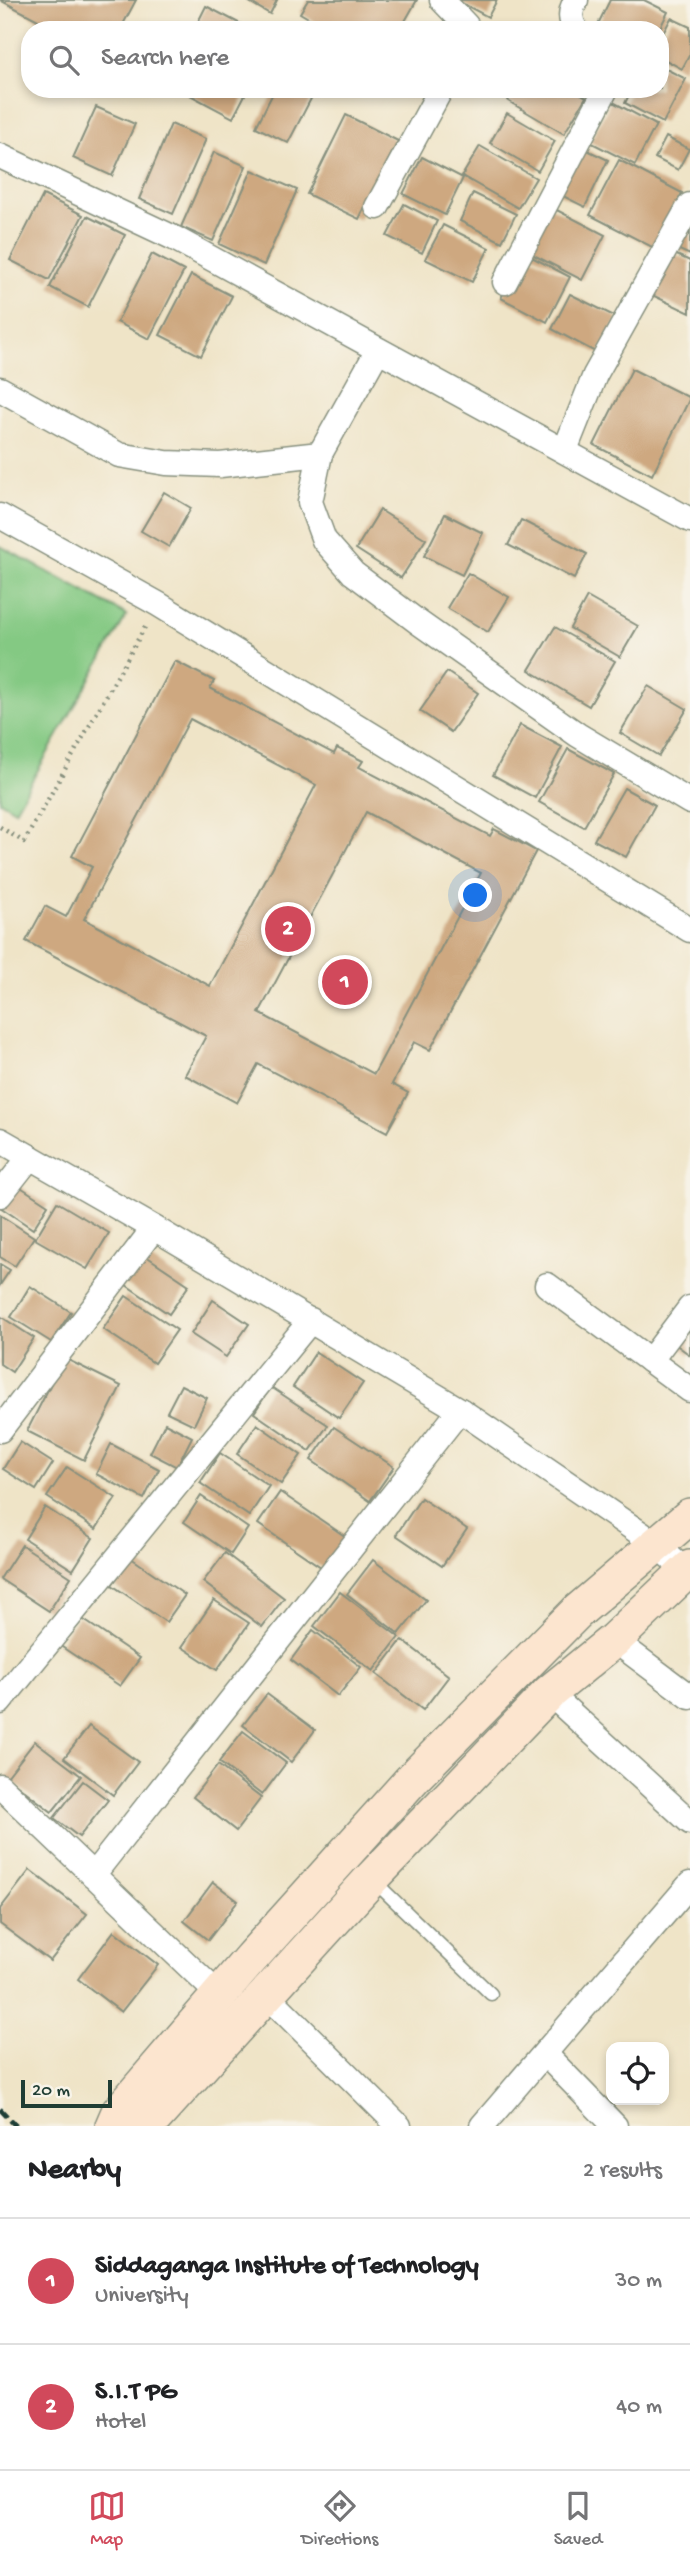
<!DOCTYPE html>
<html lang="en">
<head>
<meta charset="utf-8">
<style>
	body { margin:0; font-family:"Gochi Hand",sans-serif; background:#f2f2f2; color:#202124 }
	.controls { position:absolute; right:21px; bottom:21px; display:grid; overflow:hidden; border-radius:14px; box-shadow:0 4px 10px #0003 }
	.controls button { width:63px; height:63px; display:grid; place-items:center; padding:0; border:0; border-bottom:2px solid #e0e0e0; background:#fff; color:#202124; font:35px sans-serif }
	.scale { position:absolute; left:21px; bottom:18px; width:91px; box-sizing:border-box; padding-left:7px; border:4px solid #1f3d34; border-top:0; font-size:19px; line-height:24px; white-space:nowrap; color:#1f3d34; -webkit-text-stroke:5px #f7f3e8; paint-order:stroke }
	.you { position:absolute; left:476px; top:896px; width:24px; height:24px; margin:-18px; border:5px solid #fff; border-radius:50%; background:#1a73e8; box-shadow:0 0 0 10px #1a73e833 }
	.badge { display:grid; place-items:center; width:46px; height:46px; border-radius:50%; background:#d1495b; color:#fff; font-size:23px; font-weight:700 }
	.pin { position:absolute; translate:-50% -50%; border:4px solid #fff; box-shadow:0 2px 7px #0006 }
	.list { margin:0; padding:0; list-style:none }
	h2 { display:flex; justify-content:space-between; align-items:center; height:91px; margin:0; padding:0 28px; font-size:30px }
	h2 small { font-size:23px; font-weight:400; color:#757577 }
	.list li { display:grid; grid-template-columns:46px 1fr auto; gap:21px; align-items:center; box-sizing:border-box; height:126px; padding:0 28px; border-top:2px solid #e0e0e0 }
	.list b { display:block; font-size:26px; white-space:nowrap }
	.list p { margin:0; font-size:23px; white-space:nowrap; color:#757577 }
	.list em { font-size:23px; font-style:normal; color:#757577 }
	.icon { flex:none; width:38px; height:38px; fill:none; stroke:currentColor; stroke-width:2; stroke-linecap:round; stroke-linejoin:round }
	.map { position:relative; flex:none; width:690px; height:2126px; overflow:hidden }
	.search { position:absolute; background:#fff; box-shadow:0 4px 10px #0003; left:21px; right:21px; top:21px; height:77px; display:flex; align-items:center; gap:18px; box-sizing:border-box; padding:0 24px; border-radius:28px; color:#757577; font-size:26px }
	.sheet { height:343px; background:#fff }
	nav { display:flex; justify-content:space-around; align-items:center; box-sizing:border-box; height:98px; border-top:2px solid #e0e0e0; background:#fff; font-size:19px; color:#757577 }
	nav a { display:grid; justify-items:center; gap:4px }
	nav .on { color:#d1495b }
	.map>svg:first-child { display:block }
	.green { fill:#84c983; stroke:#52835c; stroke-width:2 }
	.building { fill:#cea880; fill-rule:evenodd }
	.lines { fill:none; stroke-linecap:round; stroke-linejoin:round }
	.lane-casing { stroke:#87907e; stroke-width:15 }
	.street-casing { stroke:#87907e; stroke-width:27 }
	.secondary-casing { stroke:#87907e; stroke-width:38 }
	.path { stroke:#87907e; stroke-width:4.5; stroke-dasharray:2 5; stroke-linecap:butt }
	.lane { stroke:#fff; stroke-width:12 }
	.street { stroke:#fff; stroke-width:24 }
	.secondary { stroke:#fce5cf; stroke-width:35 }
	.rail { stroke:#1f3d34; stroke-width:5; stroke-dasharray:10 5; stroke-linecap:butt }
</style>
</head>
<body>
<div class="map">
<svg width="690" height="2126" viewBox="0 0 690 2126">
	<rect width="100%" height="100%" fill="#f7f3e8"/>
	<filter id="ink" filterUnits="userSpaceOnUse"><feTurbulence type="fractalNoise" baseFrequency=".0143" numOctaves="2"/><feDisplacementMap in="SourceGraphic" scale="14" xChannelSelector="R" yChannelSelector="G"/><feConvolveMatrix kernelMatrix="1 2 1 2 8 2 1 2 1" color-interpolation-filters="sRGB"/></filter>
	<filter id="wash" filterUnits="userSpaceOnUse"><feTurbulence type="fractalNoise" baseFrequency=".00686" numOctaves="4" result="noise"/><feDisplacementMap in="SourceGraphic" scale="28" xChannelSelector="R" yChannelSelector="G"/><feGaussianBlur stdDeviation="1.57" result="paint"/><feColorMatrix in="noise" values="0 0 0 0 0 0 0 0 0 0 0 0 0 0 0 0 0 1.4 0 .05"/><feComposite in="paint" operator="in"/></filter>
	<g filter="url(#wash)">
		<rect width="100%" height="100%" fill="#efe4c7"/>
		<path class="green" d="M0 546 127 615 15 810 0 801Z"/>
		<g id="blocks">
			<g class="building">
				<path d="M0 0H136L120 30H57Z"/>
				<path d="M246 0H277L270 14Z"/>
				<path d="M308 0H417L400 30H329L300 13Z"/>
				<path d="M456 0H497L488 17Z"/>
				<path d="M610 0H644L668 12 659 30H600L596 28Z"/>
				<path d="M206 6 252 30H194Z"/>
				<path d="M671 18 690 27V54L682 69 660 57V39Z"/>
				<path d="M660 66 686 79 663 123 625 103 632 89H660Z"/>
				<path d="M179 89H248L233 118Z"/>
				<path d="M275 89H316L288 143 256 127Z"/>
				<path d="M515 89H572L586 97 564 134 508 101Z"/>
				<path d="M611 101 656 125 635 165 590 142Z"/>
				<path d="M96 107 135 124 112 176 73 158Z"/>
				<path d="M507 113 555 141 538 171 490 143Z"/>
				<path d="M346 115 398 141 359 219 307 194Z"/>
				<path d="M171 124 206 139 173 214 139 199Z"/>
				<path d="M666 137 689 149 678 170 655 158Z"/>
				<path d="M480 146 536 178 518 208 462 176Z"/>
				<path d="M581 147 608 160 585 207 557 193Z"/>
				<path d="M214 152 246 166 213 241 181 227Z"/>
				<path d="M422 157 463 178 445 215 403 194Z"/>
				<path d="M619 160 682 193 654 248 590 215Z"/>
				<path d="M252 170 297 190 264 265 219 244Z"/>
				<path d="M473 193 516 214 502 242 460 221Z"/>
				<path d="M43 195 83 215 49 280 10 260Z"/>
				<path d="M404 204 437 221 422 253 387 236Z"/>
				<path d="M547 205 605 235 582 280 524 250Z"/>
				<path d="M87 216 125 235 88 307 50 287Z"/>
				<path d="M690 217V255L675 248Z"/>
				<path d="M443 225 489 248 472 282 425 259Z"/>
				<path d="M670 252 690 261V313L650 294Z"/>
				<path d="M524 253 570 277 547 322 501 298Z"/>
				<path d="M152 254 184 271 149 339 117 322Z"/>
				<path d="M191 275 232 296 201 356 160 335Z"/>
				<path d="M570 294 618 318 599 354 552 329Z"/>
				<path d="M632 369 690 398 652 475 594 445Z"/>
				<path d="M164 492 191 508 169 547 141 531Z"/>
				<path d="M380 510 426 539 401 578 356 549Z"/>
				<path d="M445 514 483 533 462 575 424 556Z"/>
				<path d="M521 520 587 554 574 579 508 545Z"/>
				<path d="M468 573 509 597 488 632 447 608Z"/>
				<path d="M587 597 638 626 620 657 570 628Z"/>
				<path d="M555 627 615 661 589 706 529 670Z"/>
				<path d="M175 661 214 681 210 688 334 754 337 748 363 761 359 767 490 836 494 829 536 851 430 1050 414 1042 392 1084 408 1093 387 1132 258 1064 237 1103 185 1075 206 1036 26 941 45 906 66 917 92 867 72 856ZM190 719 316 785 210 986 84 919ZM366 812 481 873 374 1074 259 1013Z"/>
				<path d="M447 672 478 693 451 732 420 711Z"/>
				<path d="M648 686 687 709 659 756 620 733Z"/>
				<path d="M520 725 562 747 535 798 493 775Z"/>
				<path d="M568 749 614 774 584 827 539 802Z"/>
				<path d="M624 788 655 805 626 857 594 840Z"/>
				<path d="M13 1182 48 1205 33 1229 0 1207V1202Z"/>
				<path d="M57 1202 109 1233 87 1269 35 1239Z"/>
				<path d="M0 1215 34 1237 15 1266 0 1257Z"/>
				<path d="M143 1254 189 1285 169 1314 123 1283Z"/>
				<path d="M0 1264 10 1270 0 1285Z"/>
				<path d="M30 1286 71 1312 51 1342 11 1317Z"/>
				<path d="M126 1296 177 1330 154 1363 103 1329Z"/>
				<path d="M213 1300 249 1324 226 1357 191 1334Z"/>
				<path d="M0 1316 34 1338 12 1372 0 1364Z"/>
				<path d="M690 1321V1355L671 1341Z"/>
				<path d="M316 1352 363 1383 339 1418 293 1387Z"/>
				<path d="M64 1358 121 1386 84 1460 27 1431Z"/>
				<path d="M181 1385 207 1398 194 1425 167 1412Z"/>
				<path d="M271 1387 328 1425 310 1451 254 1413Z"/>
				<path d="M165 1423 192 1437 177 1467 150 1453Z"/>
				<path d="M257 1424 301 1455 281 1484 237 1454Z"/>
				<path d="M334 1427 394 1467 370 1501 311 1460Z"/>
				<path d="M20 1442 53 1463 36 1490 3 1469Z"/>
				<path d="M111 1444 159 1469 144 1499 96 1474Z"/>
				<path d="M220 1453 269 1486 249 1516 200 1483Z"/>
				<path d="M67 1467 116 1498 96 1529 47 1497Z"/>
				<path d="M280 1492 346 1537 324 1569 258 1524Z"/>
				<path d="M201 1496 248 1528 231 1554 184 1522Z"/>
				<path d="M421 1498 467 1529 442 1566 396 1535Z"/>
				<path d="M45 1507 93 1538 73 1570 25 1539Z"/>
				<path d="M22 1545 71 1577 49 1611 0 1579Z"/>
				<path d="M225 1553 284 1598 262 1627 203 1582Z"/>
				<path d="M131 1558 185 1595 166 1622 112 1585Z"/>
				<path d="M373 1560 426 1600 399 1634 347 1594Z"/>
				<path d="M340 1592 399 1637 373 1671 314 1626Z"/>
				<path d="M214 1600 249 1623 217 1670 182 1647Z"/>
				<path d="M78 1616 140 1658 120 1686 59 1645Z"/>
				<path d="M313 1630 361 1667 338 1696 291 1660Z"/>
				<path d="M402 1640 449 1676 423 1710 376 1674Z"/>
				<path d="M267 1694 315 1730 291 1762 243 1725Z"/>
				<path d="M89 1726 138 1762 113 1795 64 1758Z"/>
				<path d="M243 1731 286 1763 262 1795 219 1762Z"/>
				<path d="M35 1741 81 1776 52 1812 7 1777Z"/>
				<path d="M218 1765 261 1798 236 1831 193 1797Z"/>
				<path d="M83 1781 108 1800 79 1837 54 1818Z"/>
				<path d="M30 1870 87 1914 50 1961 0 1924V1909Z"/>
				<path d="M213 1882 238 1901 208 1940 184 1921Z"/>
				<path d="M114 1931 158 1965 121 2012 78 1979Z"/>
			</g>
		</g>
	</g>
	<g filter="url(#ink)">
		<use href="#blocks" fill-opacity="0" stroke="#87907e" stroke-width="2"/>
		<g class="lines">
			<defs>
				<path id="lane" d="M372 1879 491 1994"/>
				<g id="street">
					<path d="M442 0 466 25 465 30"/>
					<path d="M576 0C570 11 569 19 576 30"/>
					<path d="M0 156 174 238 690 520"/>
					<path d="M377 207 441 89"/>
					<path d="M505 282 606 89"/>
					<path d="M378 350 320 454 310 502 324 540 353 573 418 622 578 735 690 802"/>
					<path d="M0 389 119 455 166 463 220 465 320 454"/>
					<path d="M565 450 595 375 690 205"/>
					<path d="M0 516 158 604 690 930"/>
					<path d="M0 1140 154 1228 460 1410 656 1544 686 1572"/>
					<path d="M0 1195 30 1157"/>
					<path d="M547 1285 690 1390"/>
					<path d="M650 1361 690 1308"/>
					<path d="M0 1430 154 1228"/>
					<path d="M614 1640 690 1697"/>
					<path d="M549 1693 690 1822"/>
					<path d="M0 1702 311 1320"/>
					<path d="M0 1786 219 1995"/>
					<path d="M93 1875 460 1410"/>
					<path d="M267 1995 399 2126"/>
					<path d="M545 2054 615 2126"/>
					<path d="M482 2126 690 1884"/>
				</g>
				<g id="secondary">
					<path d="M113 2126 119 2112 251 1958 415 1776 577 1612 690 1516"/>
					<path d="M147 2126 371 1879 549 1693 614 1640 690 1568"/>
				</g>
			</defs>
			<use href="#lane" class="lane-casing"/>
			<use href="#street" class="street-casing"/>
			<use href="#secondary" class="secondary-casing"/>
			<path class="path" d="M0 827 24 842 145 627"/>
			<use href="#lane" class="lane"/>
			<use href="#street" class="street"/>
			<use href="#secondary" class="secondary"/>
			<path class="rail" d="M0 2109 16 2126"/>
		</g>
	</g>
</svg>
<div class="controls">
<button><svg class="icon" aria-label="locate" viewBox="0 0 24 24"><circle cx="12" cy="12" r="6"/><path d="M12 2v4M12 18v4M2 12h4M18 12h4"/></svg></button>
</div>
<div class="scale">20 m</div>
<div class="you"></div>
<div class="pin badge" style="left:345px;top:982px">1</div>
<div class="pin badge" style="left:288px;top:929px">2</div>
<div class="search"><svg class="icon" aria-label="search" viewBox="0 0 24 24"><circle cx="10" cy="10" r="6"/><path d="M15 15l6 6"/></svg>Search here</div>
</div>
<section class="sheet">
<h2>Nearby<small>2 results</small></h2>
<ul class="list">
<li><span class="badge">1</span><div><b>Siddaganga Institute of Technology</b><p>University</p></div><em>30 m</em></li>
<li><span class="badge">2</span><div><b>S.I.T PG</b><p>Hotel</p></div><em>40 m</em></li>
</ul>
</section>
<nav>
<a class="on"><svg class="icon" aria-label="map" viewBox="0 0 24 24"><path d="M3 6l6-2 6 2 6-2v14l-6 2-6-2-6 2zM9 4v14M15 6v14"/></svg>Map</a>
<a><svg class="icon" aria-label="directions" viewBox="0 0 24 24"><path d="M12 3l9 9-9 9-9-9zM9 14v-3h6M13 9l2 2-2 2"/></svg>Directions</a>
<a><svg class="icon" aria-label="saved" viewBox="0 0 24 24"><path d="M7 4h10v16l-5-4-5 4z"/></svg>Saved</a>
</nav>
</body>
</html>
